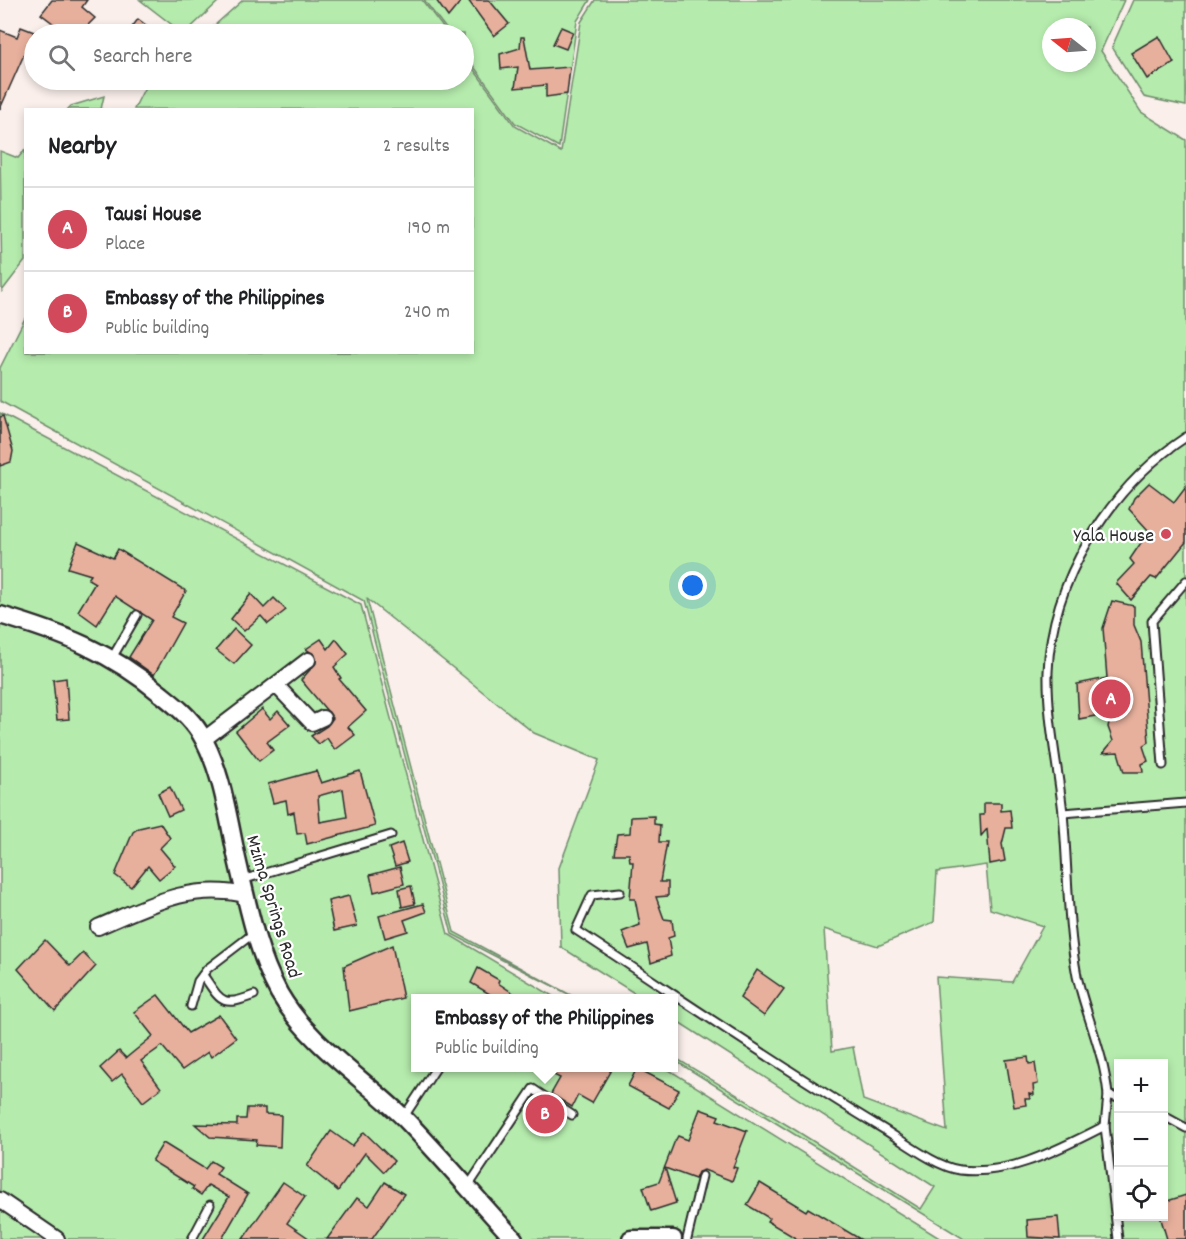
<!DOCTYPE html>
<html lang="en">
<head>
<meta charset="utf-8">
<style>
	body { margin:0; font-family:Dekko,sans-serif; background:#f2f2f2; color:#202124 }
	.controls { position:absolute; right:18px; bottom:18px; display:grid; overflow:hidden; border-radius:0px; box-shadow:0 3px 9px #0003 }
	.controls button { width:54px; height:54px; display:grid; place-items:center; padding:0; border:0; border-bottom:2px solid #e0e0e0; background:#fff; color:#202124; font:30px sans-serif }
	.compass { position:absolute; left:1042px; top:18px; width:54px; height:54px; border-radius:50%; background:#fff; box-shadow:0 3px 9px #0003; rotate:287deg }
	.you { position:absolute; left:693px; top:586px; width:21px; height:21px; margin:-15px; border:4px solid #fff; border-radius:50%; background:#1a73e8; box-shadow:0 0 0 9px #1a73e833 }
	.badge { display:grid; place-items:center; width:39px; height:39px; border-radius:50%; background:#d1495b; color:#fff; font-size:20px; font-weight:700 }
	.pin { position:absolute; translate:-50% -50%; border:3px solid #fff; box-shadow:0 2px 6px #0006 }
	.popup { position:absolute; left:411px; top:994px; width:267px; height:78px; box-sizing:border-box; display:grid; place-content:center; border-radius:0px; background:#fff; filter:drop-shadow(0 2px 4px #0005); font-size:20px; white-space:nowrap; color:#757577 }
	.popup b { font-size:22px; color:#202124 }
	.popup::after { content:''; position:absolute; left:50%; top:100%; margin-left:-12px; border:12px solid transparent; border-top-color:#fff }
	.list { margin:0; padding:0; list-style:none }
	h2 { display:flex; justify-content:space-between; align-items:center; height:78px; margin:0; padding:0 24px; font-size:26px }
	h2 small { font-size:20px; font-weight:400; color:#757577 }
	.list li { display:grid; grid-template-columns:39px 1fr auto; gap:18px; align-items:center; box-sizing:border-box; height:84px; padding:0 24px; border-top:2px solid #e0e0e0 }
	.list b { display:block; font-size:22px; white-space:nowrap }
	.list p { margin:0; font-size:20px; white-space:nowrap; color:#757577 }
	.list em { font-size:20px; font-style:normal; color:#757577 }
	.icon { flex:none; width:33px; height:33px; fill:none; stroke:currentColor; stroke-width:2; stroke-linecap:round; stroke-linejoin:round }
	.map { position:relative; flex:none; width:1186px; height:1239px; overflow:hidden }
	.search { position:absolute; background:#fff; box-shadow:0 3px 9px #0003; left:24px; top:24px; width:450px; height:66px; display:flex; align-items:center; gap:15px; box-sizing:border-box; padding:0 21px; border-radius:33px; color:#757577; font-size:22px }
	.panel { position:absolute; background:#fff; box-shadow:0 3px 9px #0003; left:24px; top:108px; width:450px; height:246px; border-radius:0px }
	.map>svg:first-child { display:block }
	.green { fill:#b5ebad; stroke:#708b6c; stroke-width:1.5; fill-rule:evenodd }
	.building { fill:#e7b09d; stroke:#2b2b2b; stroke-width:1.5; fill-rule:evenodd }
	.lines { fill:none; stroke-linecap:round; stroke-linejoin:round }
	.service-casing { stroke:#2b2b2b; stroke-width:11 }
	.minor-casing { stroke:#2b2b2b; stroke-width:18 }
	.tertiary-casing { stroke:#2b2b2b; stroke-width:21 }
	.service { stroke:#fff; stroke-width:7 }
	.minor { stroke:#fff; stroke-width:14 }
	.tertiary { stroke:#fff; stroke-width:16 }
	.poi-dot { fill:#d1495b; stroke:#fff; stroke-width:2 }
	.labels { text-anchor:middle; stroke-width:4.5; stroke-linejoin:round; paint-order:stroke }
	.poi-label { font-size:20px; fill:#2b2b2b; stroke:#fff; text-anchor:end }
	.street-label { font-size:20px; fill:#2b2b2b; stroke:#fff }
</style>
</head>
<body>
<div class="map">
<svg width="1186" height="1239" viewBox="0 0 1186 1239">
	<rect width="100%" height="100%" fill="#faefeb"/>
	<filter id="ink" filterUnits="userSpaceOnUse"><feTurbulence type="fractalNoise" baseFrequency=".0167" numOctaves="2"/><feDisplacementMap in="SourceGraphic" scale="12" xChannelSelector="R" yChannelSelector="G"/><feConvolveMatrix kernelMatrix="1 2 1 2 8 2 1 2 1" color-interpolation-filters="sRGB"/></filter>
	<g filter="url(#ink)">
		<g class="green">
			<path d="M140 0H220L184 34Z"/>
			<path d="M243 0H422L448 34H205Z"/>
			<path d="M424 0H590L577 21 559 147 515 123 464 53V34H450Z"/>
			<path d="M595 0H1124L1101 51 1141 112 1186 140V1239H964L674 1060V1057L792 1128 921 1209 935 1187 674 1019V998H642L561 947 559 868 599 760 534 733 367 599 454 932 576 998 452 934 364 601 0 401V368L25 318 26 352H472V110L134 109 144 89 155 80H464V56L515 126 561 152 581 22ZM1051 27H1087V63H1051ZM986 865 990 909 1043 926 1012 982 936 977 947 1131 863 1100 853 1047 832 1051 824 929 878 946 934 922 937 872ZM1118 1064H1164V1216H1118Z"/>
			<path d="M1133 0H1186V106L1144 97 1112 47Z"/>
			<path d="M104 96 101 109H68L71 106Z"/>
			<path d="M25 150V261L2 291 0 151 18 158Z"/>
			<path d="M0 413 361 605 448 934 556 998H416V1068H666L941 1239H0Z"/>
		</g>
		<g class="building">
			<path d="M52 0H87L82 7 95 18 82 31 72 26 66 33 41 14Z"/>
			<path d="M436 0H462L448 17Z"/>
			<path d="M468 0H489L509 24 494 36Z"/>
			<path d="M138 19 158 34H127Z"/>
			<path d="M21 27 34 32 0 109V30L17 37Z"/>
			<path d="M561 27 573 32 566 49 553 44Z"/>
			<path d="M1159 36 1174 63 1147 79 1131 53Z"/>
			<path d="M521 37H524L530 70 570 67 567 94 546 97V85L515 88 518 67 501 69 500 54 520 48Z"/>
			<path d="M3 416 13 451 11 462 0 466V417Z"/>
			<path d="M1149 483 1174 502 1186 486V542L1156 579 1151 577 1131 600 1116 583 1134 564 1130 559 1149 531 1129 509 1134 498Z"/>
			<path d="M78 542 113 558 118 549 186 591 171 617 183 623 154 675 129 657 152 620 115 596 97 625 78 611 95 583 88 579 91 575 68 568Z"/>
			<path d="M251 594 264 608 274 598 286 610 268 624 261 616 244 631 231 619Z"/>
			<path d="M1112 601 1134 606V625L1141 642 1149 742 1143 746 1148 761 1142 764 1143 772H1124L1118 752 1103 753 1113 741 1108 727 1111 713 1079 719 1077 684 1107 678 1103 628Z"/>
			<path d="M234 629 251 645 234 664 216 650Z"/>
			<path d="M321 639 328 649 336 639 348 654 334 667 341 678 339 679 366 711 348 727 355 735 335 750 327 738 319 744 311 736 327 726 333 718 301 680 316 663 315 655 306 649Z"/>
			<path d="M66 678 69 719 57 720 53 680Z"/>
			<path d="M262 709 270 719 278 711 290 725 267 742 273 750 259 761 236 731Z"/>
			<path d="M316 771 321 783 360 771 375 826 307 844 305 833 297 834 294 812 288 814 286 800 273 803 268 784ZM343 789 347 817 320 822 318 796Z"/>
			<path d="M170 787 181 810 168 816 158 793Z"/>
			<path d="M984 803H1001V811L1010 810 1012 828H1006L1002 844 1005 861 990 864 987 829 981 836 980 815H984Z"/>
			<path d="M654 816V824L660 825 659 842H667L660 882H668V896L656 897 664 919 672 920 674 936 668 938 671 956 651 963 647 944 629 949 622 932 640 925 635 899H630L633 862H630L629 854H614L617 834 630 833 631 817Z"/>
			<path d="M160 823 170 838 160 848 175 866 159 879 148 866 131 887 115 875 133 832 139 828Z"/>
			<path d="M402 843 408 862 395 866 389 848Z"/>
			<path d="M400 867 404 884 374 892 370 875Z"/>
			<path d="M411 886 415 904 402 907 399 889Z"/>
			<path d="M349 896 357 926 334 931 328 901Z"/>
			<path d="M423 904 426 912 404 920 408 931 385 938 379 916Z"/>
			<path d="M45 940 70 966 83 953 96 966 55 1011 18 969Z"/>
			<path d="M392 945 403 998 349 1011 344 966Z"/>
			<path d="M478 968 499 980 498 983 522 999H498L471 983Z"/>
			<path d="M757 970 784 989 764 1016 740 998Z"/>
			<path d="M158 995 188 1033 219 1015 236 1038 211 1057 208 1052 182 1070 162 1046 141 1061 161 1088 143 1102 122 1074 112 1082 100 1068 119 1051 126 1058 153 1036 134 1012Z"/>
			<path d="M1028 1057 1029 1064 1035 1063 1038 1084 1033 1085 1034 1095 1029 1094 1030 1099H1025L1026 1105 1014 1107 1006 1060Z"/>
			<path d="M540 1068H612L592 1103 578 1095 572 1107 551 1094 560 1078Z"/>
			<path d="M637 1068 679 1090 669 1108 628 1086Z"/>
			<path d="M247 1108H265V1114L281 1115 280 1147 256 1145 257 1140 210 1137 195 1124 237 1125V1119H246Z"/>
			<path d="M700 1109 719 1116 717 1120 747 1131 733 1167 737 1168 732 1181 704 1170 698 1172 695 1179 665 1168 676 1203 651 1211 643 1187 659 1182 674 1143 678 1136 688 1140Z"/>
			<path d="M331 1131 352 1146 364 1132 394 1161 384 1172 365 1153 338 1191 307 1166Z"/>
			<path d="M163 1143 205 1169 211 1161 221 1167 216 1174 248 1194 222 1239H203L229 1197 208 1185 201 1195 192 1189 194 1187 152 1161Z"/>
			<path d="M283 1182 305 1197 287 1223 310 1239H243Z"/>
			<path d="M385 1182 404 1194 372 1239H327L357 1198 369 1206Z"/>
			<path d="M760 1183 806 1211 808 1208 860 1239H797L767 1221 769 1218 747 1205Z"/>
			<path d="M1186 1195V1239H1167L1160 1216H1164V1202Z"/>
			<path d="M1058 1217 1060 1239 1028 1237 1027 1220Z"/>
		</g>
		<g class="lines">
			<defs>
				<g id="service">
					<path d="M112 658 137 615"/>
					<path d="M1163 765 1152 621 1186 581"/>
					<path d="M1063 813 1186 803"/>
					<path d="M242 880 391 835"/>
					<path d="M620 892 592 895 576 930C677 996 777 1065 880 1127 902 1140 936 1167 960 1170 1012 1176 1060 1148 1105 1126"/>
					<path d="M203 975C221 1001 221 1008 254 995"/>
					<path d="M191 1006 198 981 207 969 254 933"/>
					<path d="M1108 1095 1105 1126 1118 1239"/>
					<path d="M1118 1098 1108 1095C1104 1053 1086 1016 1077 976 1067 923 1068 867 1063 813 1058 766 1047 719 1048 672 1051 580 1110 487 1186 437"/>
					<path d="M1164 1116 1186 1128"/>
					<path d="M403 1118 436 1068"/>
					<path d="M469 1185 533 1089 572 1115"/>
					<path d="M192 1239 210 1205"/>
					<path d="M687 1239 702 1176"/>
				</g>
				<g id="minor">
					<path d="M276 685 312 723 323 718"/>
					<path d="M203 740 308 660"/>
					<path d="M98 927C148 906 189 882 246 895"/>
					<path d="M0 1200 57 1239"/>
				</g>
				<g id="tertiary">
					<path d="M0 615C62 633 111 652 161 694 176 706 190 717 200 733 222 769 228 818 237 859 247 902 257 953 279 993 309 1045 362 1077 404 1118 442 1157 477 1199 514 1239"/>
					<path d="M631 1239H673"/>
				</g>
			</defs>
			<use href="#service" class="service-casing"/>
			<use href="#minor" class="minor-casing"/>
			<use href="#tertiary" class="tertiary-casing"/>
			<use href="#service" class="service"/>
			<use href="#minor" class="minor"/>
			<use href="#tertiary" class="tertiary"/>
		</g>
	</g>
	<circle class="poi-dot" cx="1166" cy="534" r="6"/>
	<g class="labels">
		<g class="poi-label">
			<text x="1154" y="541">Yala House</text>
		</g>
		<g class="street-label">
			<text transform="translate(275 906) rotate(73)" y="7">Mzima Springs Road</text>
		</g>
	</g>
</svg>
<div class="controls">
<button>+</button>
<button>−</button>
<button><svg class="icon" aria-label="locate" viewBox="0 0 24 24"><circle cx="12" cy="12" r="6"/><path d="M12 2v4M12 18v4M2 12h4M18 12h4"/></svg></button>
</div>
<svg class="compass" viewBox="-18 -18 36 36"><path d="M0-13l5 13h-10z" fill="#e53935"/><path d="M0 13l5-13h-10z" fill="#757577"/></svg>
<div class="you"></div>
<div class="pin badge" style="left:1111px;top:699px">A</div>
<div class="pin badge" style="left:545px;top:1114px">B</div>
<div class="popup"><b>Embassy of the Philippines</b>Public building</div>
<div class="search"><svg class="icon" aria-label="search" viewBox="0 0 24 24"><circle cx="10" cy="10" r="6"/><path d="M15 15l6 6"/></svg>Search here</div>
<section class="panel">
<h2>Nearby<small>2 results</small></h2>
<ul class="list">
<li><span class="badge">A</span><div><b>Tausi House</b><p>Place</p></div><em>190 m</em></li>
<li><span class="badge">B</span><div><b>Embassy of the Philippines</b><p>Public building</p></div><em>240 m</em></li>
</ul>
</section>
</div>
</body>
</html>
